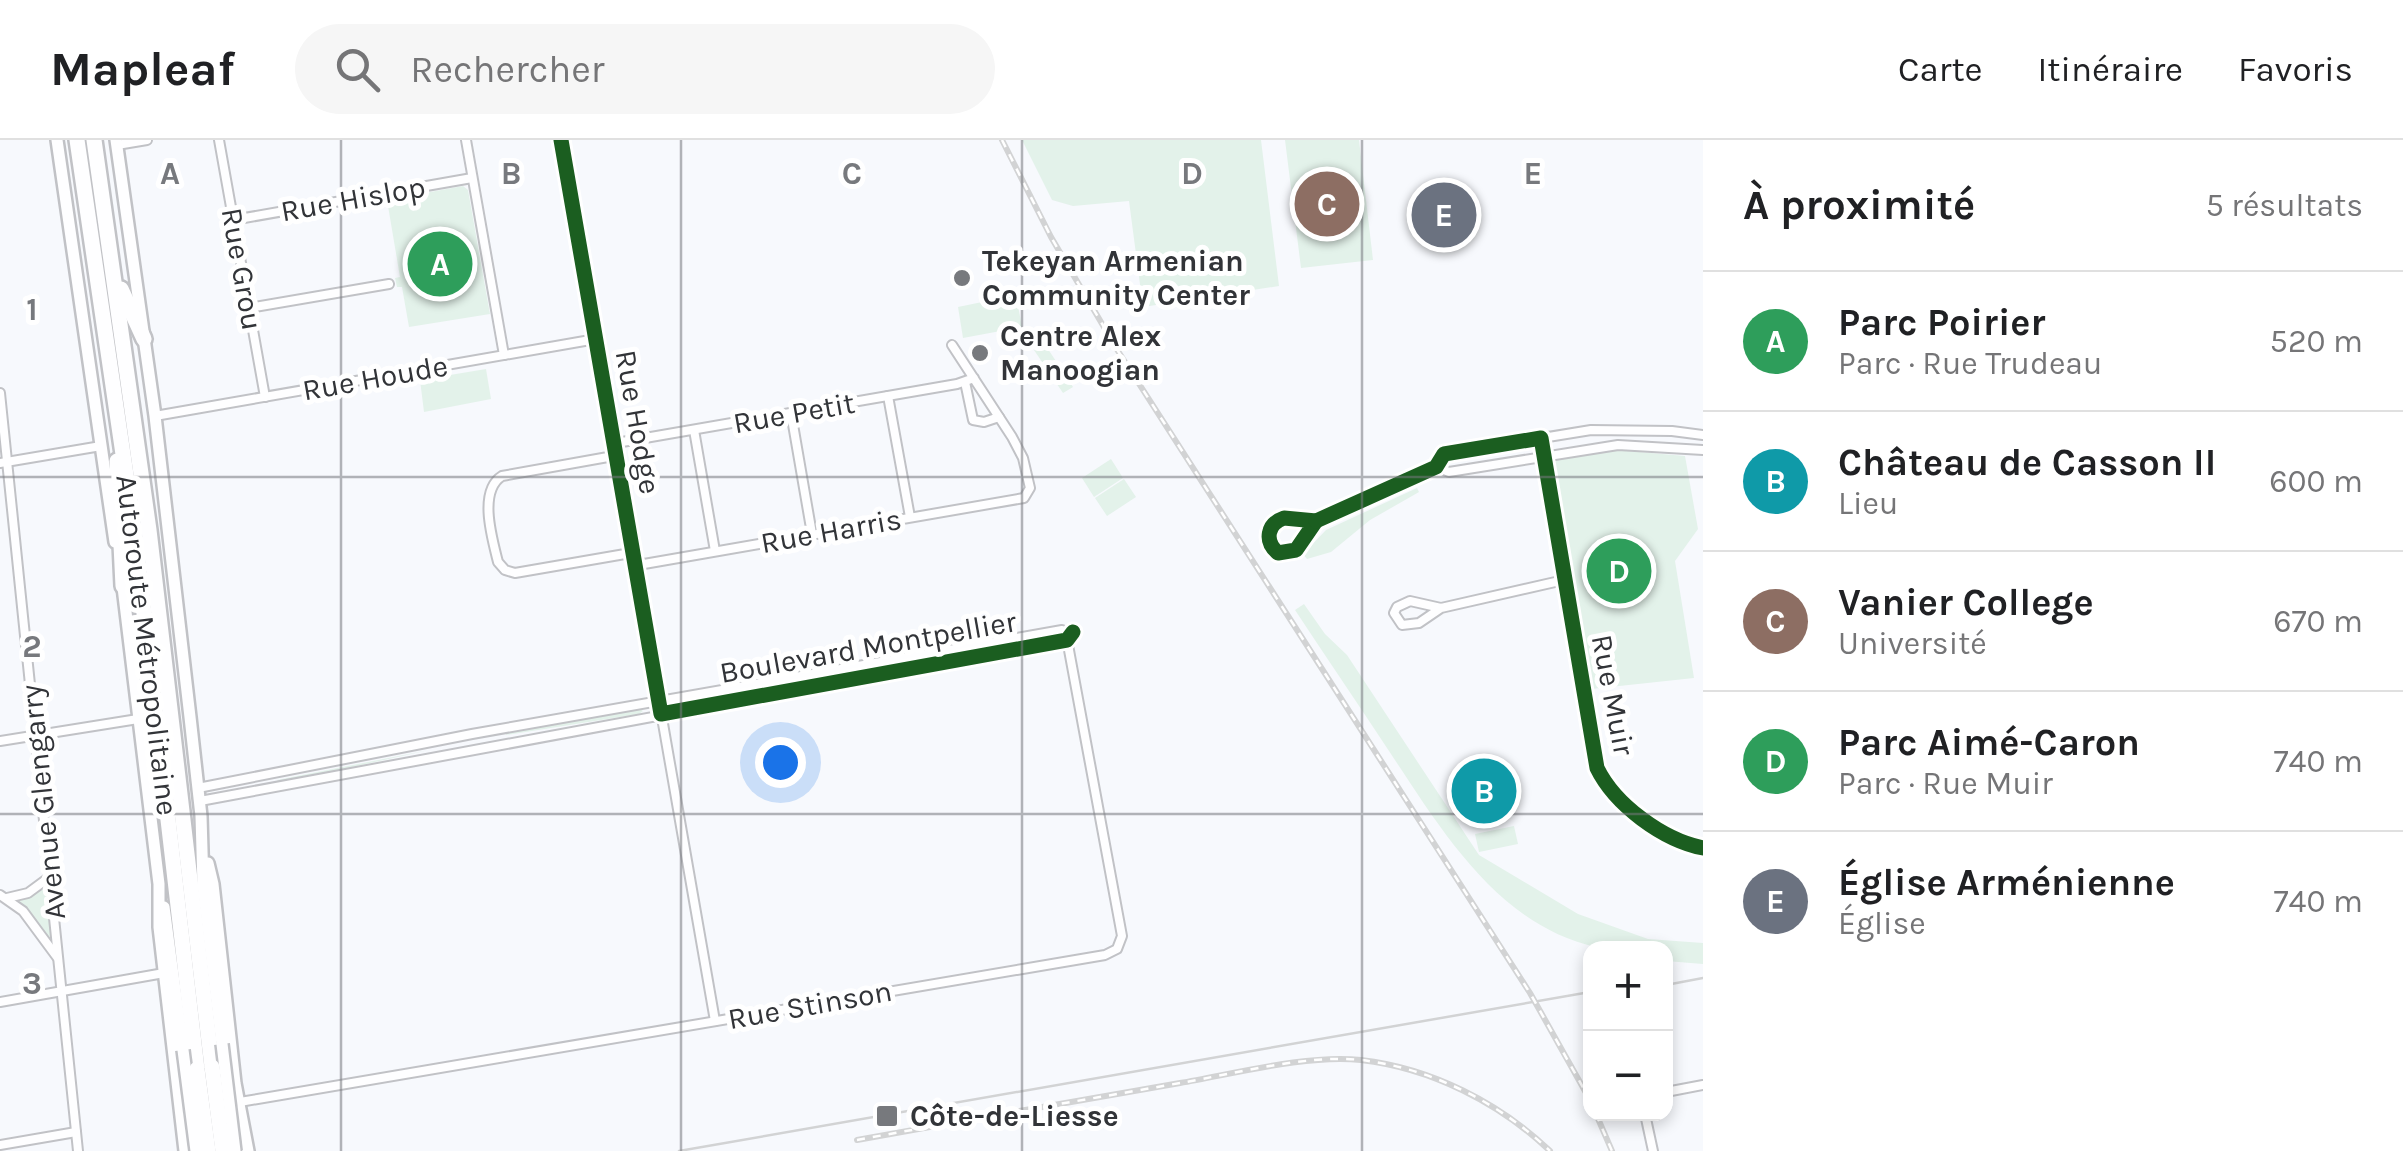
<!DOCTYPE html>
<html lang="fr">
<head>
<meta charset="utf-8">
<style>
	body { margin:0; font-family:Karla,sans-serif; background:#f6f6f6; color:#202124 }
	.controls { position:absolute; right:30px; bottom:30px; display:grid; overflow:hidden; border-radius:20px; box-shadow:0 5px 15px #0003 }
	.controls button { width:90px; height:90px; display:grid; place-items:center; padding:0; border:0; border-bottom:2px solid #e0e0e0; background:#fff; color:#202124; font:50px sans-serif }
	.you { position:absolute; left:780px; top:622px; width:35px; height:35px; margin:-25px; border:8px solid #fff; border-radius:50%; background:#1a73e8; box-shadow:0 0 0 15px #1a73e833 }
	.badge { display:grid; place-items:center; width:65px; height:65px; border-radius:50%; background:#77797d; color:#fff; font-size:32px; font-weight:700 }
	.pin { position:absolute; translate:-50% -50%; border:5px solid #fff; box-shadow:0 2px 10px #0006 }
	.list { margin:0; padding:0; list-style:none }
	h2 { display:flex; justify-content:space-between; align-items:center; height:130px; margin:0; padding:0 40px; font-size:42px }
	h2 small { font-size:32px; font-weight:400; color:#757577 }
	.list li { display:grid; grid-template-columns:65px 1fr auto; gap:30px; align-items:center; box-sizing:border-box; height:140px; padding:0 40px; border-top:2px solid #e0e0e0 }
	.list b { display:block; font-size:38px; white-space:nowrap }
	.list p { margin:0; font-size:32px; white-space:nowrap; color:#757577 }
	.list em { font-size:32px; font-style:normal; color:#757577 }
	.icon { flex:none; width:55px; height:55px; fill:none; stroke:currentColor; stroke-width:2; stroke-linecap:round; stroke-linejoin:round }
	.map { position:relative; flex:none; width:1703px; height:1011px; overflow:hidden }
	header { display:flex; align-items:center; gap:60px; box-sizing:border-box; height:140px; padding:0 50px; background:#fff; border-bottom:2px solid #e0e0e0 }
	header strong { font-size:48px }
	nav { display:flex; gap:55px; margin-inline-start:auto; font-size:35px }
	.search { width:700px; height:90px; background:#f6f6f6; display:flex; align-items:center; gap:25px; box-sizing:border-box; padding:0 35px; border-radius:55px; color:#757577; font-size:38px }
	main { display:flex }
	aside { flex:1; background:#fff }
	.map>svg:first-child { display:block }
	.green { fill:#e3f2ea }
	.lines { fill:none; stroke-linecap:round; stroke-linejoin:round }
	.street-casing { stroke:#c1c2c6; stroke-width:12 }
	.secondary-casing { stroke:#c1c2c6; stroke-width:16 }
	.highway-casing { stroke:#c1c2c6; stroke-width:20 }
	.street { stroke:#fefeff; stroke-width:8 }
	.secondary { stroke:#fefeff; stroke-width:11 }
	.highway { stroke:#fefeff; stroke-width:15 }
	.tram { stroke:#d2d3d4; stroke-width:2.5 }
	.rail-casing { stroke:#d2d3d4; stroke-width:6 }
	.rail { stroke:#fff; stroke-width:2.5; stroke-dasharray:8; stroke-linecap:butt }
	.secondary-bridge-casing { stroke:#c1c2c6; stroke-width:16; stroke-linecap:butt }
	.highway-bridge-casing { stroke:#c1c2c6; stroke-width:20; stroke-linecap:butt }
	.secondary-bridge { stroke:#fefeff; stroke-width:11 }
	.highway-bridge { stroke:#fefeff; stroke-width:15 }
	.cycleway-casing { stroke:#fff; stroke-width:21 }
	.cycleway { stroke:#1b5e20; stroke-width:15 }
	.grid { fill:none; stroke:#77797d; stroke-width:2.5; stroke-opacity:0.55 }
	.poi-dot { fill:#77797d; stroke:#fff; stroke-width:4 }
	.labels { text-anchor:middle; stroke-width:10; stroke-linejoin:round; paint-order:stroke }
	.street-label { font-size:30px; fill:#323438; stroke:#fff }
	.poi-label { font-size:30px; font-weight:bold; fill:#323438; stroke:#fff; text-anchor:start }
	.grid-label { font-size:32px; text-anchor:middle; font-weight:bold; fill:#77797d; stroke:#fff; stroke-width:10; stroke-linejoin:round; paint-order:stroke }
</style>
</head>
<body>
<header>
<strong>Mapleaf</strong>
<div class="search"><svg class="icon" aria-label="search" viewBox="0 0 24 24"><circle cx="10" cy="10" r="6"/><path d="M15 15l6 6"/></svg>Rechercher</div>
<nav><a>Carte</a><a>Itinéraire</a><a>Favoris</a></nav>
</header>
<main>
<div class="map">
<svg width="1703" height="1011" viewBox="0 0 1703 1011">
	<rect width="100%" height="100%" fill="#f7f9fd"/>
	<g class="green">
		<path d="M1022 0H1261L1279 146 1143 167 1129 61 1073 66 1052 60Z"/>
		<path d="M1285 0H1359L1373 120 1301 128Z"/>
		<path d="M463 46 468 50 490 174 409 187 402 147H397L395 138 400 137 387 60Z"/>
		<path d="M1016 155 1022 187 963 198 958 167Z"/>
		<path d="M1044 203 1073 247 1063 253 1034 210Z"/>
		<path d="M486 229 491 259 424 272 420 240Z"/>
		<path d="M1594 308 1685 316 1698 389 1675 421 1694 538 1582 550 1544 317Z"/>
		<path d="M1111 319 1123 338 1094 357 1082 338Z"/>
		<path d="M1124 339 1136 357 1107 376 1095 358Z"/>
		<path d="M1417 348 1419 352 1370 380 1331 412 1307 419 1303 414 1326 390Z"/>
		<path d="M1304 464 1325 494 1347 515 1479 715 1578 774 1648 799 1703 803V824L1666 821V808C1644 808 1618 812 1596 807 1497 785 1441 689 1389 611 1358 564 1326 517 1295 470Z"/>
		<path d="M1052 495 1051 500 860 532V529Z"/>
		<path d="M837 533 838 536 830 540 674 567 670 564Z"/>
		<path d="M640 569 643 571 639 574 506 595 507 592Z"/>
		<path d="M429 610 280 643 277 640Z"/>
		<path d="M1514 686 1518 704 1479 712 1475 694Z"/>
		<path d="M51 736 60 822 42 795 7 758 16 757Z"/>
	</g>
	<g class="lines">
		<defs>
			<g id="street">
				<path d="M219 0 265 257"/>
				<path d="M466 0 504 215"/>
				<path d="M561 0 715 881"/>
				<path d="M117 5 147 0"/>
				<path d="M233 80 472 38"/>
				<path d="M249 168 389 144"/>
				<path d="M952 205 1012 297 1023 318 1030 348 1024 358 644 424 625 414 515 433 505 430 498 422C492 398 478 351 502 336L608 317 622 302 957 244 974 238"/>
				<path d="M965 242 973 280 984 282 999 277"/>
				<path d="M0 253 78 1011"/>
				<path d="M888 256 910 377"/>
				<path d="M791 273 812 394"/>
				<path d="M155 276 596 199"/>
				<path d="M694 290 715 411"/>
				<path d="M1541 298 1597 628C1615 665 1663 700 1703 708"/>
				<path d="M0 323 101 306"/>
				<path d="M1436 327 1449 332 1618 305 1703 310"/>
				<path d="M1284 378 1316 381 1296 410 1278 413C1264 401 1267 384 1284 378Z"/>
				<path d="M1316 381 1436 327 1444 314 1591 290 1672 291 1703 295"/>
				<path d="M1441 468 1419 483 1402 485 1394 473 1397 467 1410 461 1441 468 1564 440"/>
				<path d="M0 601 138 579"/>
				<path d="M198 648 472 594 1062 490 1066 494 1122 796 1117 809 1105 815 234 963"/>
				<path d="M200 661 1067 500"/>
				<path d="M0 755 23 771 57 817"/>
				<path d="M7 758 28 753 51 736"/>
				<path d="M0 862 164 833"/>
				<path d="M1666 952 1703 945"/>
				<path d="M1645 974 1653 1011"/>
				<path d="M0 1005 76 992"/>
			</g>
			<g id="secondary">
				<path d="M57 0 115 402"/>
				<path d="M116 0 155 276 190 577 201 676 203 745 222 904"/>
				<path d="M122 439 159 744V787L185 1011"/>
				<path d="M208 723 213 744 235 943 248 1011"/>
				<path d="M164 767 183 910"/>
			</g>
			<g id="highway">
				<path d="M77 0 135 396 197 929"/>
				<path d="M94 0 149 390 212 927"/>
				<path d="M121 149 144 199"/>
				<path d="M117 321 123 446"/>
			</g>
		</defs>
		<use href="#street" class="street-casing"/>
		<use href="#secondary" class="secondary-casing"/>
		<use href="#highway" class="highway-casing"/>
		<use href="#street" class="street"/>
		<use href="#secondary" class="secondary"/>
		<use href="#highway" class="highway"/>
		<g class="tram">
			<path d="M1666 845 1703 838"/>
			<path d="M679 1011 1590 852"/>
		</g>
		<defs>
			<g id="rail">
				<path d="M1002 0 1051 97 1118 211 1530 853 1590 960"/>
				<path d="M1596 974 1612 1011"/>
				<path d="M857 1000C965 980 1072 962 1180 943 1233 934 1308 914 1361 920 1431 928 1500 963 1550 1011"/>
			</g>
		</defs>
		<use href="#rail" class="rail-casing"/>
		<use href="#rail" class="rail"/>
		<defs>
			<g id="secondary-bridge">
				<path d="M222 904 235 1011"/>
				<path d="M183 910 196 1011"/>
			</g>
			<g id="highway-bridge">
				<path d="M212 927 223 1011"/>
				<path d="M197 929 208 1011"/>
			</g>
		</defs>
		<use href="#secondary-bridge" class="secondary-bridge-casing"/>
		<use href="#highway-bridge" class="highway-bridge-casing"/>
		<use href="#secondary-bridge" class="secondary-bridge"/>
		<use href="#highway-bridge" class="highway-bridge"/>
		<defs>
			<g id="cycleway">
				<path d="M561 0 661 574 1067 500 1073 492"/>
				<path d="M1284 378 1316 381 1296 410 1278 413C1264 401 1267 384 1284 378Z"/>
				<path d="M1316 381 1436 327 1444 314 1541 298 1597 628C1615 665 1663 700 1703 708"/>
			</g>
		</defs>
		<use href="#cycleway" class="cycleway-casing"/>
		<use href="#cycleway" class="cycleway"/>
	</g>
	<path class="grid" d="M341 0V1011M681 0V1011M1022 0V1011M1362 0V1011M0 337H1703M0 674H1703"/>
	<g class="poi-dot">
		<circle cx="962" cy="138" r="10"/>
		<circle cx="980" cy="213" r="10"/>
		<rect x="875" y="964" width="24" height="24" rx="5"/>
	</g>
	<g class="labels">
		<g class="street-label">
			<text transform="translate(353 59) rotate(-10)" y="10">Rue Hislop</text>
			<text transform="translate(242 129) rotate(80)" y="10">Rue Grou</text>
			<text transform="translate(375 238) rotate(-10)" y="10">Rue Houde</text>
			<text transform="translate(794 273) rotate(-10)" y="10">Rue Petit</text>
			<text transform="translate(638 282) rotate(80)" y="10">Rue Hodge</text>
			<text transform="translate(831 391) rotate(-10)" y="10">Rue Harris</text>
			<text transform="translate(147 505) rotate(83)" y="10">Autoroute Métropolitaine</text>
			<text transform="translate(868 507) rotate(-10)" y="10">Boulevard Montpellier</text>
			<text transform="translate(1613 555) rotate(79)" y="10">Rue Muir</text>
			<text transform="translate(43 662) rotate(-96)" y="10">Avenue Glengarry</text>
			<text transform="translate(810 865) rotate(-10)" y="10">Rue Stinson</text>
		</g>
		<g class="poi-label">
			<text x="982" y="131">Tekeyan Armenian<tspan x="982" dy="34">Community Center</tspan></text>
			<text x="1000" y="206">Centre Alex<tspan x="1000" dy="34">Manoogian</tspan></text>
			<text x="910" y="986">Côte-de-Liesse</text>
		</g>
	</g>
	<g class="grid-label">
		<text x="170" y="44">A</text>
		<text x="511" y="44">B</text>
		<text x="852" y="44">C</text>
		<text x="1192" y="44">D</text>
		<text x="1533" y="44">E</text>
		<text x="32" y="180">1</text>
		<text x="32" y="517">2</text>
		<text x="32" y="854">3</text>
	</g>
</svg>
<div class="controls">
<button>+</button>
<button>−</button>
</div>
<div class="you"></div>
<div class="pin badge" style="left:440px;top:124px;background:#2e9e5b">A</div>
<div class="pin badge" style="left:1484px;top:651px;background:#0f9aa8">B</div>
<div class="pin badge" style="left:1327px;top:64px;background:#8d6e63">C</div>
<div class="pin badge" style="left:1619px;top:431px;background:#2e9e5b">D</div>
<div class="pin badge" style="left:1444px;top:75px;background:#6b7280">E</div>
</div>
<aside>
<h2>À proximité<small>5 résultats</small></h2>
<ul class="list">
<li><span class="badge" style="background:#2e9e5b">A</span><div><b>Parc Poirier</b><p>Parc · Rue Trudeau</p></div><em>520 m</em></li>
<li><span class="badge" style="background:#0f9aa8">B</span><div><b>Château de Casson II</b><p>Lieu</p></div><em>600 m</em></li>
<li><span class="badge" style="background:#8d6e63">C</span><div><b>Vanier College</b><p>Université</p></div><em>670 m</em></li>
<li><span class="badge" style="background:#2e9e5b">D</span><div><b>Parc Aimé-Caron</b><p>Parc · Rue Muir</p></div><em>740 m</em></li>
<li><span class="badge" style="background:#6b7280">E</span><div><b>Église Arménienne</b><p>Église</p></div><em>740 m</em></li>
</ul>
</aside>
</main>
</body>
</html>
